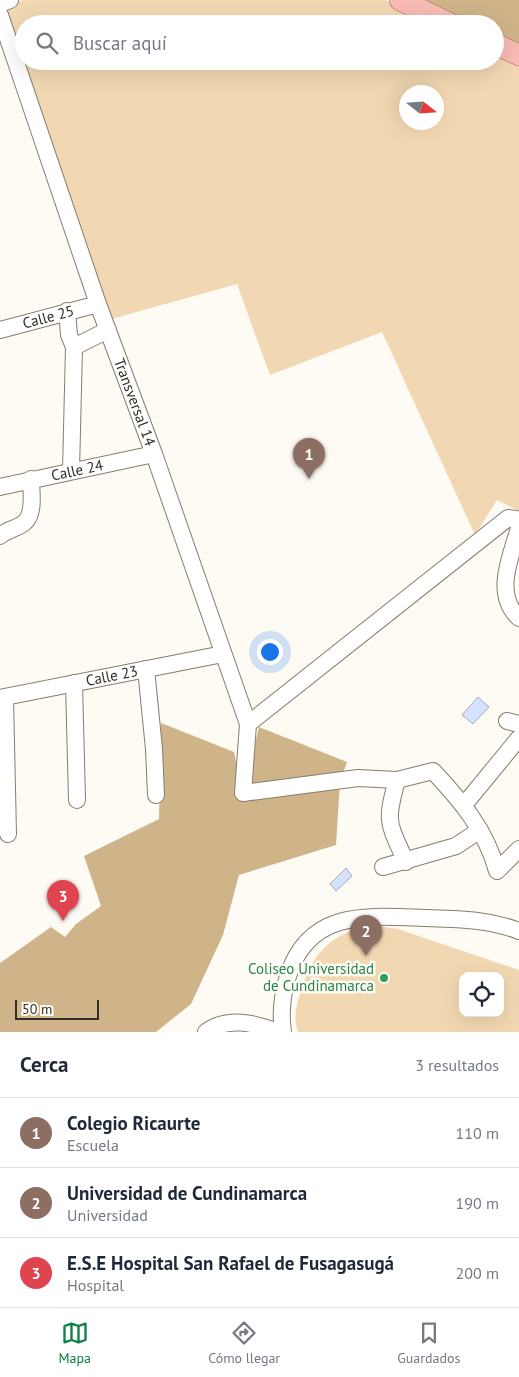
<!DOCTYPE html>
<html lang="es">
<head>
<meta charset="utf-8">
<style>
	body { margin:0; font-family:"PT Sans",sans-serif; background:#f2f2f3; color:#1f2937 }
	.controls { position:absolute; right:15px; bottom:15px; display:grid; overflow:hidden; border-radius:10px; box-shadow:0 5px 20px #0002 }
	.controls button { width:45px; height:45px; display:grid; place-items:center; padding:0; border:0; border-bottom:1px solid #e0e1e3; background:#fff; color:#1f2937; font:25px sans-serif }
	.compass { position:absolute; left:399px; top:85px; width:45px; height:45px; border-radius:50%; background:#fff; box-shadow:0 5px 20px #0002; rotate:107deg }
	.scale { position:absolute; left:15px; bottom:12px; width:84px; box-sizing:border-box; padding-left:5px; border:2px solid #312e28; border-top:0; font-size:14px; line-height:18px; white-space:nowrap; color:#312e28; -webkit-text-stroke:4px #fefaf4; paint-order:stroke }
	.you { position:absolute; left:269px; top:651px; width:18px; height:18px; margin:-12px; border:4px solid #fff; border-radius:50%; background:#1a73e8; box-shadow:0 0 0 8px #1a73e833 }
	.badge { display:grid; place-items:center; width:32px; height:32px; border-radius:50%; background:#0b8043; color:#fff; font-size:16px; font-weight:700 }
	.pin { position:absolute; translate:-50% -41px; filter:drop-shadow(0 1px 2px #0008) }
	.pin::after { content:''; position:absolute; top:26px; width:18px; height:15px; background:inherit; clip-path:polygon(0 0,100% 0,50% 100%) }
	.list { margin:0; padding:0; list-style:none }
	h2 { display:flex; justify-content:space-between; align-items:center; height:65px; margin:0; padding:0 20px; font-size:21px }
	h2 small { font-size:16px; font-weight:400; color:#747a83 }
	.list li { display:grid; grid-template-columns:32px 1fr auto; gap:15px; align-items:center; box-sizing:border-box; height:70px; padding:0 20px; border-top:1px solid #e0e1e3 }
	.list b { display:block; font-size:19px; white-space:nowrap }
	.list p { margin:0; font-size:16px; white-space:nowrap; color:#747a83 }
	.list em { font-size:16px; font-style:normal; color:#747a83 }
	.icon { flex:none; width:28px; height:28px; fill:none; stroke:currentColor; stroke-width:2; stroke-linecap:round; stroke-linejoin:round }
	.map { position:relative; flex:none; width:519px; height:1032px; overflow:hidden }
	.search { position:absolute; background:#fff; box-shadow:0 5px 20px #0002; left:15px; right:15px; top:15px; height:55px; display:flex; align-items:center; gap:12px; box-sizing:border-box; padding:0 18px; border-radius:28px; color:#747a83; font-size:19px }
	.sheet { height:275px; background:#fff }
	nav { display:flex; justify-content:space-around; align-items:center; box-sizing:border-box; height:70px; border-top:1px solid #e0e1e3; background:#fff; font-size:14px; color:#747a83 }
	nav a { display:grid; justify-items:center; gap:2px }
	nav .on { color:#0b8043 }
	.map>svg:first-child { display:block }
	.green { fill:#f2d8b2; fill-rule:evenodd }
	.forest { fill:#d0b489 }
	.water { fill:#d4e2fd; stroke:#a3acbd }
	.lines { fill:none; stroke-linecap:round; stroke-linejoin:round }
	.minor-casing { stroke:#867d6f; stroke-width:18 }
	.major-casing { stroke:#af6c62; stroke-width:22 }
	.minor { stroke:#fff; stroke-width:16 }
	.major { stroke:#f8bbb4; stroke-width:21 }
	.leisure-dot { fill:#2e9e5b; stroke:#fefaf4; stroke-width:2 }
	.labels { text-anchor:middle; stroke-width:5; stroke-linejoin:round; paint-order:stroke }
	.street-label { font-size:15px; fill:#312e28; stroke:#fefaf4 }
	.leisure-label { font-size:15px; fill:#27864d; stroke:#fefaf4; text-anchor:end }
</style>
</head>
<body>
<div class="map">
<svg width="519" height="1032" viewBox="0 0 519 1032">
	<rect width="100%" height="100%" fill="#fefaf4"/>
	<g class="green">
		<path d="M23 0H385L436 24H24V61H495V51L519 62V511L497 500 475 535 382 332 270 375 237 284 108 320 2 8ZM406 92H436V122H406Z"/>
		<path d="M371 925 398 929 519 970V1032H298C293 1019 296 1007 300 994 312 953 329 935 371 925ZM463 976H500V1013H463Z"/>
	</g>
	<g class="forest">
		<path d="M417 0H519V48L495 37V24H467Z"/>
		<path d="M161 723 234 752 241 786H245L259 727 347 762 340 781 336 845 239 875 223 935 191 1004 156 1032H0V963L51 927 65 937 76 924 101 906 84 856 159 819Z"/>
	</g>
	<g class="water">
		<path d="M478 697 489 707 473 724 462 715Z"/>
		<path d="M346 868 352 876 336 891 330 884Z"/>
	</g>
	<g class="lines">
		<defs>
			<g id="minor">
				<path d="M0 4 10 0"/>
				<path id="s1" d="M0 15 98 304 154 454 248 724 243 793 358 778 397 780 433 771C461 801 486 830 497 871L519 849"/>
				<path d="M67 311 69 335 74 347 71 471"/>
				<path id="s2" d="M0 330 98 304"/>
				<path d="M74 347 108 330"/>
				<path id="s3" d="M0 487 154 454"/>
				<path d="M519 528C511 556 493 594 519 618"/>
				<path d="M0 536C7 529 18 529 25 522 35 513 31 491 31 479"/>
				<path d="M146 669 154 749 156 795"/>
				<path d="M74 683 77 800"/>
				<path id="s4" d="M0 698 223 654"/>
				<path d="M5 698 8 834"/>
				<path d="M507 721 519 724"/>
				<path d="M248 724 508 518 516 519 519 526"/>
				<path d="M397 780C385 823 388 822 406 862"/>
				<path d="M464 805 519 738"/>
				<path d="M383 867 456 846 480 830"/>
				<path d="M206 1032C228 1016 254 1023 278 1032"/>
				<path d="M283 1032C280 1012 282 995 288 976 309 909 368 916 425 918 457 919 488 919 519 931"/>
			</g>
			<g id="major">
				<path d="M400 0 451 24"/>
				<path d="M495 44 519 55"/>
			</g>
		</defs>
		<use href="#minor" class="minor-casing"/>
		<use href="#major" class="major-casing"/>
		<use href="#minor" class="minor"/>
		<use href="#major" class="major"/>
	</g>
	<circle class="leisure-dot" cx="384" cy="978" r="5"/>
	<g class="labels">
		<g class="street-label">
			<text dy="5" stroke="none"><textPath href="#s2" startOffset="50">Calle 25</textPath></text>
			<text dy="5" stroke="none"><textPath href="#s1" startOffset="410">Transversal 14</textPath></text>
			<text dy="5" stroke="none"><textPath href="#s3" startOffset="79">Calle 24</textPath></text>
			<text dy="5" stroke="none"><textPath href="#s4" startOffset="114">Calle 23</textPath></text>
		</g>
		<g class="leisure-label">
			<text x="374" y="974">Coliseo Universidad<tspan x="374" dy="17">de Cundinamarca</tspan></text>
		</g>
	</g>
</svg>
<div class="controls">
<button><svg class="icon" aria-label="locate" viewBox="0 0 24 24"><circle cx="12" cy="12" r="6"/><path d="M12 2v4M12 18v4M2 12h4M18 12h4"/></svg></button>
</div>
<svg class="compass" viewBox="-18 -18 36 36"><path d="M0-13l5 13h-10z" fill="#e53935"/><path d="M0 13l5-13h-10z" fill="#747a83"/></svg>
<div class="scale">50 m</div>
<div class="you"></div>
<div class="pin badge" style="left:309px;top:479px;background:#8d6e63">1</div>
<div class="pin badge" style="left:366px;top:956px;background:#8d6e63">2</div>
<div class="pin badge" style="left:63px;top:921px;background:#e0444e">3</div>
<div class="search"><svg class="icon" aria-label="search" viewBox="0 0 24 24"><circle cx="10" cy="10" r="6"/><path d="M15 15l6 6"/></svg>Buscar aquí</div>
</div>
<section class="sheet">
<h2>Cerca<small>3 resultados</small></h2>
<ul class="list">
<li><span class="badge" style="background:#8d6e63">1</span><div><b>Colegio Ricaurte</b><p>Escuela</p></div><em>110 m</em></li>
<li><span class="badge" style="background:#8d6e63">2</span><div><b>Universidad de Cundinamarca</b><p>Universidad</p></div><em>190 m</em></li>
<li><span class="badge" style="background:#e0444e">3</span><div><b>E.S.E Hospital San Rafael de Fusagasugá</b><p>Hospital</p></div><em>200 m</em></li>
</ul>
</section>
<nav>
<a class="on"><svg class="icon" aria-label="map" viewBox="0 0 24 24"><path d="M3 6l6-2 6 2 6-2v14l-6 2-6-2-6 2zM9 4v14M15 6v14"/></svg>Mapa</a>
<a><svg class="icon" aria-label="directions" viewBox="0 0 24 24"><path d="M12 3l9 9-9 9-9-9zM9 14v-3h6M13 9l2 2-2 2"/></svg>Cómo llegar</a>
<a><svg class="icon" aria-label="saved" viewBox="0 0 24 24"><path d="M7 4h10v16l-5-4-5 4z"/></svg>Guardados</a>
</nav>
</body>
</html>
